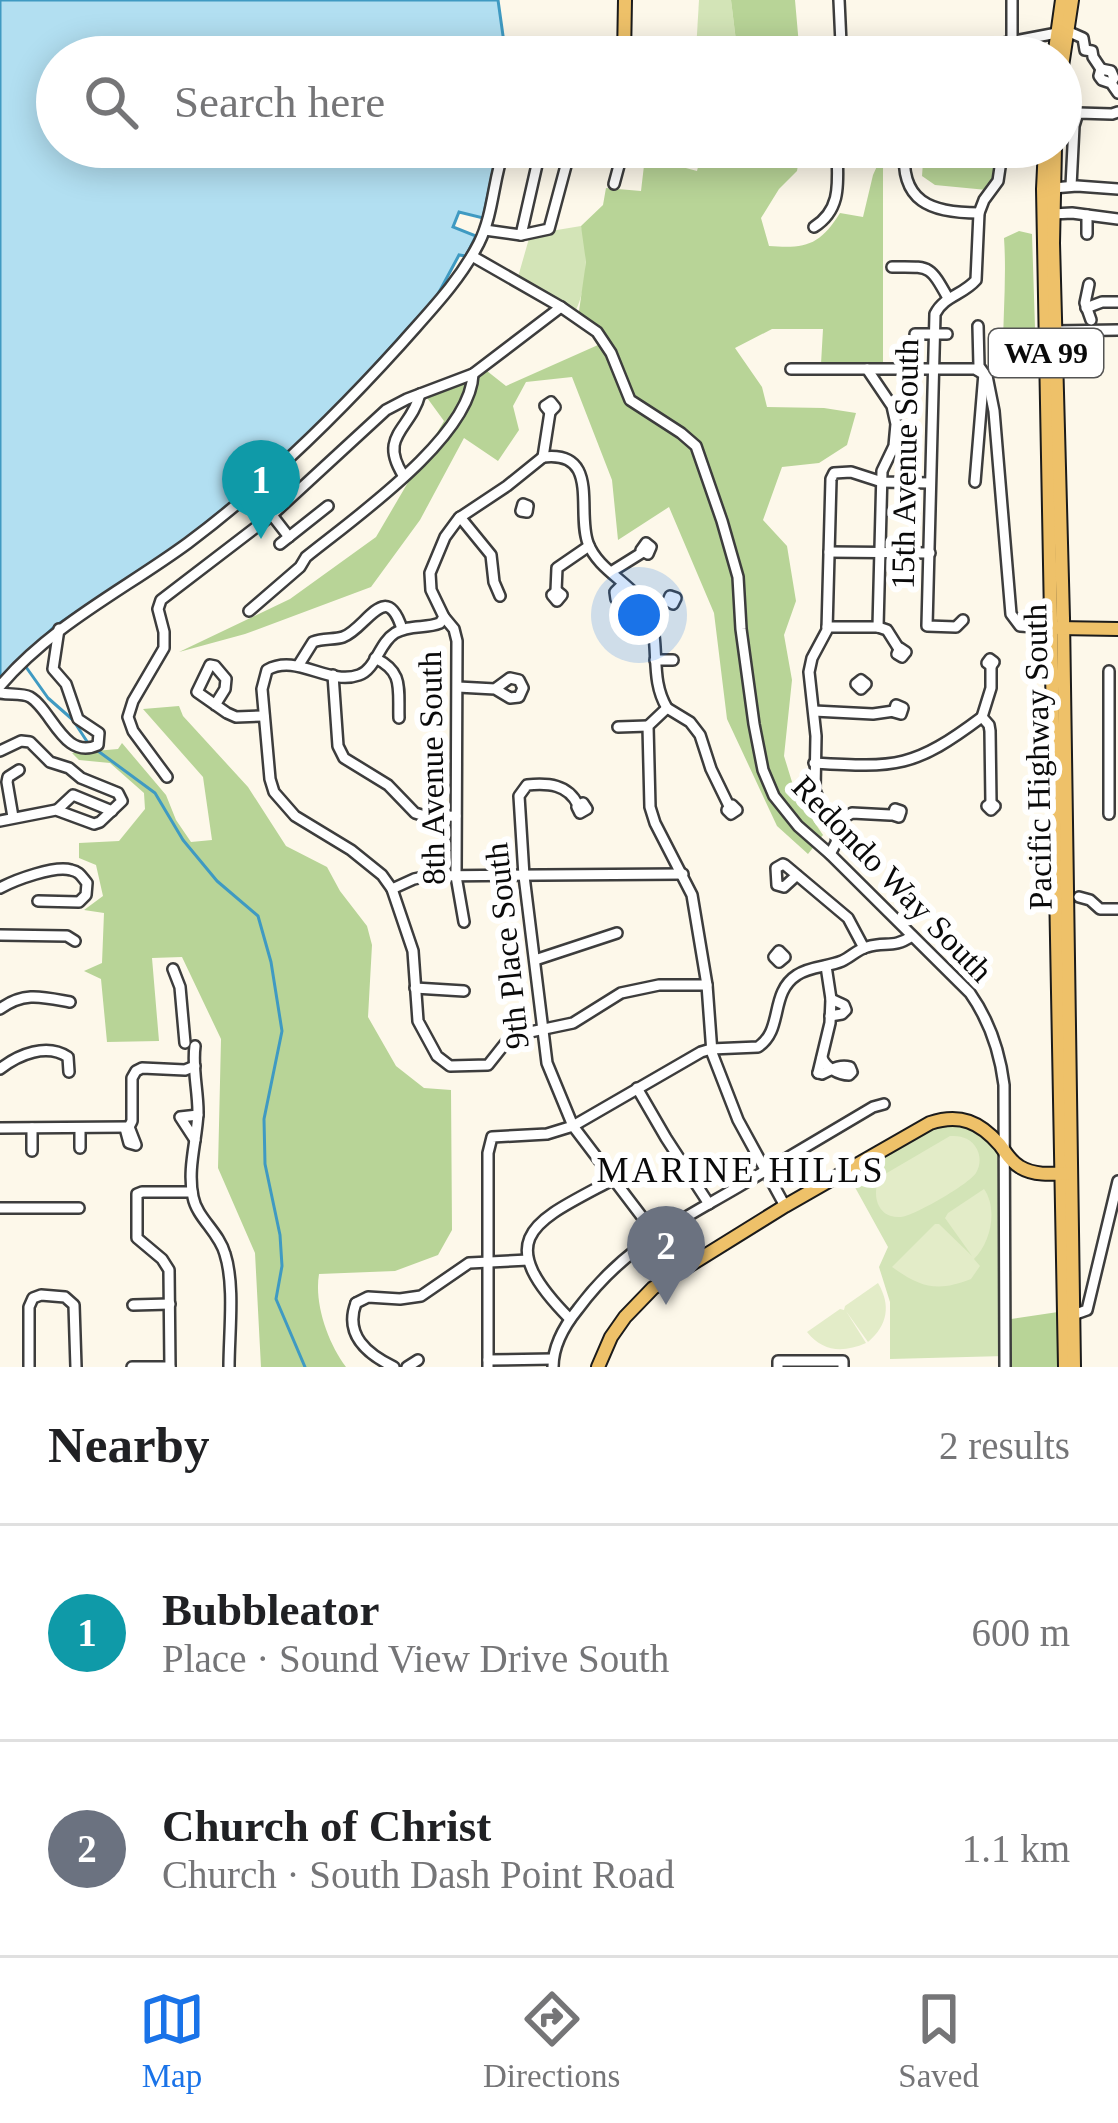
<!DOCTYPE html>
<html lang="en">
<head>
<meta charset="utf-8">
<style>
	body { margin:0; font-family:Georgia,serif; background:#f6f6f6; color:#202124 }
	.you { position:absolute; left:639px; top:615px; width:42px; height:42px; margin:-30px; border:9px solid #fff; border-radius:50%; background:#1a73e8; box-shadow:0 0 0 18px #1a73e833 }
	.badge { display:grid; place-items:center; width:78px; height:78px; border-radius:50%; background:#1a73e8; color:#fff; font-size:39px; font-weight:700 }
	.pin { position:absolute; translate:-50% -99px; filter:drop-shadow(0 3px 6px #0008) }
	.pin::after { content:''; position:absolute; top:63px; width:42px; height:36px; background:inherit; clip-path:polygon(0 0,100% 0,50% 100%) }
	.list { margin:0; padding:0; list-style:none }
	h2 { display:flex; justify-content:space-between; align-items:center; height:156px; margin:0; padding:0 48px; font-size:51px }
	h2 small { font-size:39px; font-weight:400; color:#757577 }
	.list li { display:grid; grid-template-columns:78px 1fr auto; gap:36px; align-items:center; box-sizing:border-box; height:216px; padding:0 48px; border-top:3px solid #e0e0e0 }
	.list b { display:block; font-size:45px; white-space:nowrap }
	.list p { margin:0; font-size:39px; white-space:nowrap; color:#757577 }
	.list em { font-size:39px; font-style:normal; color:#757577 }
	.icon { flex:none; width:66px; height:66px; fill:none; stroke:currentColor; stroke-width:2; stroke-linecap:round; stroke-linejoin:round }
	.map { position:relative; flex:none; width:1118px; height:1367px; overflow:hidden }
	.search { position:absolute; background:#fff; box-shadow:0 6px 30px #0003; left:36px; right:36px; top:36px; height:132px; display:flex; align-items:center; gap:30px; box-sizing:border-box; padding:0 42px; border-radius:66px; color:#757577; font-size:45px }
	.sheet { height:588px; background:#fff }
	nav { display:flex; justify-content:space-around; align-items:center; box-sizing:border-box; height:168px; border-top:3px solid #e0e0e0; background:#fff; font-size:33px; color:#757577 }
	nav a { display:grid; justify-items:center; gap:6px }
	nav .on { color:#1a73e8 }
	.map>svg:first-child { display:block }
	.green { fill:#d3e4b7 }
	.forest { fill:#b8d497 }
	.pitch { fill:#e3ecc8 }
	.water { fill:#b2dff1; stroke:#3f9ac2; stroke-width:3 }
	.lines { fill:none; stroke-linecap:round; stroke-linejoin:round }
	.stream { stroke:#3f9ac2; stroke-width:3 }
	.minor-casing { stroke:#3d3d3d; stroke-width:14 }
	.major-casing { stroke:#1b1b1b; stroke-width:16 }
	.minor { stroke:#fff; stroke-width:9 }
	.major { stroke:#eec169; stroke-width:12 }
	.labels { text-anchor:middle; stroke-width:12; stroke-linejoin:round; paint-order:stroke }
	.shield { fill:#fff; stroke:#545454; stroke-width:3 }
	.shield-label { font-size:30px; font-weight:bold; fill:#0a0a0a }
	.street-label { font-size:33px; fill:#0a0a0a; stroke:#fff }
	.neighbourhood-label { font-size:36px; letter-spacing:3px; fill:#0a0a0a; stroke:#fff }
</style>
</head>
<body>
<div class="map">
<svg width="1118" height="1367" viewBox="0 0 1118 1367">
	<rect width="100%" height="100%" fill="#fdf8ea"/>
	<g class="green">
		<path d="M699 0H731L736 41 731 54 696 51Z"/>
		<path d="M581 226C589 252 587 286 576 310L518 277 530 235 550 236 551 231Z"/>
		<path d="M959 1118 1002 1148 1005 1356 890 1359V1302L879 1267 888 1247 846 1171 922 1126Z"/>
	</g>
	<g class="forest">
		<path d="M731 0H795L800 57H630V53L696 51 731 54 736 41Z"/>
		<path d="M703 147H801L797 171 779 189 761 218 769 246C806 249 820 245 840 213L863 217 873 175 883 153V362L821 364 823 329H772L735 348 762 387 767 407 824 408 856 413 847 445 819 463 782 467 763 520 787 546 796 601 784 635 792 680 784 756 796 795 823 835 808 854 777 826 727 719 714 613 669 507 618 540 612 480 572 377 526 382 513 406 519 430 498 461 464 438 420 520 371 587 245 634 179 652 290 599 376 537 444 421 425 395 487 371 506 386 607 341 578 318 586 262 581 226 603 205 606 188 641 191 645 157 697 171Z"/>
		<path d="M926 147H998L991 185 987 186V190L935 185 922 176 923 162 929 151Z"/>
		<path d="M1019 231 1032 234 1036 359 1028 368 1003 369C1002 325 1007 282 1004 238Z"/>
		<path d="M179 706 183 716 248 787 286 846 327 867 340 891 367 926 372 945 368 1017 396 1066 424 1088 451 1090 452 1230 438 1255 395 1271 319 1274C314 1304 328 1343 346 1367H261L255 1253 218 1168 221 1039 182 957 152 958 159 1041 107 1042 101 979 84 971 102 963 104 913 84 910 103 896 96 865 79 858V843L119 841 145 809 144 793 110 763 79 760 72 753 118 749 122 743 166 795 176 820 191 842 212 840 203 777 143 709Z"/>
		<path d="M1058 1312 1060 1367H1005L1004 1320Z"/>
	</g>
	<g class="pitch">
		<path d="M950 1136C960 1136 969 1137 975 1146 981 1154 981 1165 976 1173 969 1184 914 1216 901 1217 877 1219 871 1194 880 1177Z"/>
		<path d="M984 1189C998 1209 991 1242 974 1259L980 1266 971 1279C938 1292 921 1288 892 1267L935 1224H939L972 1256 945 1218 948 1213Z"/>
		<path d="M878 1283C891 1305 888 1325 868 1342L846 1311 866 1343C843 1353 823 1352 807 1332L840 1309 844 1310 845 1306Z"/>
	</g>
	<path class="water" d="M0 0H498L506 57H57V147H498L483 218 459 212 453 227 476 236 466 256 459 255 437 296 344 399 285 459 181 543 54 627 0 681Z"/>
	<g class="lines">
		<g class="stream">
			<path d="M26 667 48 698 73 720 88 743"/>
			<path d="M98 751 155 793 183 840 217 881 258 916 271 962 282 1031 264 1119 265 1164 280 1235 282 1266 276 1299 305 1367"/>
		</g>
		<defs>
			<g id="minor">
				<path d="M1012 0V42"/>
				<path d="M1067 31 1083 38 1085 50 1092 51 1093 57 1101 69"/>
				<path d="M841 44 1004 43 1057 33"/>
				<path d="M838 57 841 44 839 0"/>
				<path d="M1111 83 1102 80 1099 76 1101 69 1111 71 1114 78 1111 83 1118 93"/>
				<path d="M905 147C899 202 931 213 979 213"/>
				<path d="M614 184 624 147"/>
				<path d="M1071 186 1074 126 1078 113 1112 114 1118 112"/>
				<path d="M1053 188 1077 186 1118 189"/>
				<path d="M1053 214 1072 213 1118 219"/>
				<path d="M1087 215V234"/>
				<path d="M814 227C844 208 837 178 837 147"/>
				<path d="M485 230 521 235 549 229 571 147"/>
				<path d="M521 235 541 147"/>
				<path d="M472 256 561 307 597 332 611 353 630 400 681 433 696 446 722 521 738 577 741 629 754 724 763 770 774 796 798 826 830 854 970 993C989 1020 1000 1053 1004 1085L1005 1367"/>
				<path d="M892 267C930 267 929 264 948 298"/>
				<path d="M1089 284 1085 303 1091 320"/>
				<path d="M1086 308 1102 302H1118"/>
				<path d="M1055 331 1118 330"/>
				<path d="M915 334H947"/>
				<path d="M791 369H975L987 376 994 411 1011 614 1020 626 1051 628"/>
				<path d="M867 369 892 406 896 424 894 446 882 471 878 627"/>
				<path d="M551 402 555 407 550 412 545 406Z"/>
				<path d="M543 457 507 486 459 518 445 537 430 573 431 590 444 617 440 623C426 629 410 624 395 633 379 643 376 669 359 675 328 686 297 653 267 670L262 689 270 779 274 792 295 816 351 850 382 875 392 889 413 951 418 1021 437 1056 450 1066 488 1065 511 1036 573 1023 621 993 659 985H707"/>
				<path d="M543 457C601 450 576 512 588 543 599 573 638 585 649 615 661 646 649 678 667 708"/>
				<path d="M543 457 550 412"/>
				<path d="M403 475C378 435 411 430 420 394"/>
				<path d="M975 482 984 373 979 366 978 326"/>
				<path d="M254 492 289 537"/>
				<path d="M523 504 528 506 527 512 521 511Z"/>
				<path d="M460 517 491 555 494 582 500 596"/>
				<path d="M646 543 651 547 648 554 641 550Z"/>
				<path d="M280 544 328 506"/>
				<path d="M829 552 930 553"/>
				<path d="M611 572 643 552"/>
				<path d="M623 584 615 592 616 599H622L632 592"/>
				<path d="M556 591 557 568 589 546"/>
				<path d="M557 591 562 595 557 601 552 595Z"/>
				<path d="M670 596 676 598 673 604 668 601Z"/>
				<path d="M249 611 300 567 306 557C353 519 471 437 473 374"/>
				<path d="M444 617 454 629 457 641 456 876 464 922"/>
				<path d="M963 620 956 627 927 626 935 314C944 296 963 295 976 280L979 213 984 200 998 181 1003 147"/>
				<path d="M827 627H878"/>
				<path d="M878 627 887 630 899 649"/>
				<path d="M900 648 906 652 902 657 897 654Z"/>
				<path d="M375 658C404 672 398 688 399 718"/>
				<path d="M990 659 994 662 991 666 987 663Z"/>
				<path d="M655 660H673"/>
				<path d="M298 666 313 642C323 638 334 640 343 637 366 629 386 578 402 629"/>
				<path d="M991 666V688L982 717 989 725 990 731 991 803"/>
				<path d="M1109 671V814"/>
				<path d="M333 675 338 746 344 758 388 785 415 813 428 817 456 816"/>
				<path d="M861 680 866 684 861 689 856 684Z"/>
				<path d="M0 686C53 624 124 590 188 543 267 484 335 417 401 344 429 312 459 282 479 243 494 213 493 178 505 147"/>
				<path d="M458 687 495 689 510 678 519 680 523 688 519 697 510 698 495 689"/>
				<path d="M0 693C9 695 22 693 30 697 52 710 64 761 98 745L99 733 78 719 66 684 53 669 59 629"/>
				<path d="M215 705 225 689 226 679 215 666 210 665 197 692 227 713 236 717 264 716"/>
				<path d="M896 705 903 708 901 714 894 712Z"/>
				<path d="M667 708 648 726 650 807 655 823 692 895 707 985 712 1053 738 1120 785 1206"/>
				<path d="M667 708 690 722 700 735 711 769 729 806"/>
				<path d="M814 711 873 714 894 711"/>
				<path d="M618 727 648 726"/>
				<path d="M0 751 21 741 30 742 50 762 69 768 81 778 118 793 122 801 100 822 94 824 56 810 0 821"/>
				<path d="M814 763C897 768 914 768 982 717"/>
				<path d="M167 777 133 731 128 717 133 701 164 648V632L158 609 161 600 272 515 386 410 407 399 473 374 561 307"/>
				<path d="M583 803 587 809 580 813 577 807Z"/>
				<path d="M991 803 995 806 991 810 987 806Z"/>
				<path d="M578 805C568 784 548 783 527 785L519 796 524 876 547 1063 573 1126 655 1234 678 1271"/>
				<path d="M732 805 737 810 731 814 727 810Z"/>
				<path d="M57 810 73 795 112 811"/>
				<path d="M13 817 7 782 8 777 19 770"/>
				<path d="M836 822 852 813 890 815H893L895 809 901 811 899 817 893 815"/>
				<path d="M830 854 836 843 838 827 835 820 820 803 815 790 816 736 809 672 812 658 827 630 831 479 834 473 851 472 882 482 930 483"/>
				<path d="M797 875 784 887 777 885 776 868 783 864 785 865 848 918 864 948"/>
				<path d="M0 888C15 880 55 865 71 870 80 872 81 876 87 883L86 895 79 902 38 901"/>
				<path d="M392 889 414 879 428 876 683 874"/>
				<path d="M1079 897 1090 900 1100 909H1118"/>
				<path d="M0 935 67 936 75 941"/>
				<path d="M779 951 785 957 779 962 774 957Z"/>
				<path d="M535 960 617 933"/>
				<path d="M173 969 180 987 185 1043"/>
				<path d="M415 988 464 991"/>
				<path d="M0 1009C24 991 43 997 70 1002"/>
				<path d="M830 1016 842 1014 846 1010 844 1005 831 999"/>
				<path d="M195 1046C192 1068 198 1090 198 1112 197 1140 187 1168 193 1197 197 1218 219 1232 225 1254 235 1285 229 1333 229 1367"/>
				<path d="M0 1069C19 1054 47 1043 68 1057L69 1072"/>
				<path d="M818 1073 830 1023 831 999 826 966"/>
				<path d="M818 1073 822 1074C831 1070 839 1064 850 1067L852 1072 849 1075C839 1075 826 1068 822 1058"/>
				<path d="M637 1088 666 1138 709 1204"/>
				<path d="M0 1128 129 1127"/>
				<path d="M32 1128V1151"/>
				<path d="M125 1128 129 1143 136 1145 129 1127 132 1121V1078L136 1071 142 1068 185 1070 195 1066"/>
				<path d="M195 1140 180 1117 198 1115"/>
				<path d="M80 1148V1129"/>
				<path d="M0 1208H79"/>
				<path d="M356 1303 368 1297 400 1299 421 1296 469 1263 528 1260"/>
				<path d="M356 1303C344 1335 367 1354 394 1367"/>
				<path d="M133 1305 170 1304"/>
				<path d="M1073 1315 1087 1310 1118 1181"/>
				<path d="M570 1319C488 1236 536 1221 614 1179"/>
				<path d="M488 1360 553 1359"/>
				<path d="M29 1367V1307L33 1298 41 1295 65 1297 74 1305 76 1367"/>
				<path d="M132 1367H170"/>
				<path d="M170 1367 169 1270 162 1259 137 1238V1194L142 1192H192"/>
				<path d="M407 1367 418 1360"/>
				<path d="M488 1367V1153L492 1137 547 1134 573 1126 701 1052 711 1049 758 1047C784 1030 769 993 797 975 810 966 828 967 842 961 851 957 858 949 867 947 886 941 893 949 912 936"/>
				<path d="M553 1367C553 1346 565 1325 578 1309 624 1247 673 1225 738 1187 783 1160 828 1134 873 1107L884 1104"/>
				<path d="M778 1367V1361H843V1367"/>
			</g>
			<g id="major">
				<path d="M624 57 625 0"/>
				<path d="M1054 57 1062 0"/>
				<path d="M1061 73 1072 0"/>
				<path d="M1045 147 1043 189 1065 1367"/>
				<path d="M1055 147 1053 243 1063 618 1074 1367"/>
				<path d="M1058 628 1118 629"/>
				<path d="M598 1367 611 1337 625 1317 653 1288 785 1206 930 1123C960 1113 980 1122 1000 1145 1006 1153 1011 1162 1020 1167 1035 1176 1053 1174 1069 1173"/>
			</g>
		</defs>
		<use href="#minor" class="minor-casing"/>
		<use href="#major" class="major-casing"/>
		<use href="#minor" class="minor"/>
		<use href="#major" class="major"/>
	</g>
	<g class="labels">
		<rect class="shield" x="989" y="329" width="114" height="48" rx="9"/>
		<g class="shield-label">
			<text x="1046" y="363">WA 99</text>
		</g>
		<g class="street-label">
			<text transform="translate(904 464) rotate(-89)" y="12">15th Avenue South</text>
			<text transform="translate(1037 757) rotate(-91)" y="12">Pacific Highway South</text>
			<text transform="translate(431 768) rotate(-91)" y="12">8th Avenue South</text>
			<text transform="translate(893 878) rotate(46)" y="12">Redondo Way South</text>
			<text transform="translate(506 946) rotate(-96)" y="12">9th Place South</text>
		</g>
		<g class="neighbourhood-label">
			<text x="741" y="1182">MARINE HILLS</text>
		</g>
	</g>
</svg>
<div class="you"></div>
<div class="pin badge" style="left:261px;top:539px;background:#0f9aa8">1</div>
<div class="pin badge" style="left:666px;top:1305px;background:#6b7280">2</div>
<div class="search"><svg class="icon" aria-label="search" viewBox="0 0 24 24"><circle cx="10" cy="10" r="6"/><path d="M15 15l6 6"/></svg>Search here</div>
</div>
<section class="sheet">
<h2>Nearby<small>2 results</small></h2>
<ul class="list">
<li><span class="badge" style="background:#0f9aa8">1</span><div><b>Bubbleator</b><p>Place · Sound View Drive South</p></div><em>600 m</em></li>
<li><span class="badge" style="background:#6b7280">2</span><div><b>Church of Christ</b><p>Church · South Dash Point Road</p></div><em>1.1 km</em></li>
</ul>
</section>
<nav>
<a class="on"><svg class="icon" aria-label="map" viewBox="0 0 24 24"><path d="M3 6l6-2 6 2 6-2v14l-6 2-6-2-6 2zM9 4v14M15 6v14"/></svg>Map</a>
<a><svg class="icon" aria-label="directions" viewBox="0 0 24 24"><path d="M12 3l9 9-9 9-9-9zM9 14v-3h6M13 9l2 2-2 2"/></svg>Directions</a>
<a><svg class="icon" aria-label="saved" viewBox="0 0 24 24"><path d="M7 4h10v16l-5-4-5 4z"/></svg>Saved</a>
</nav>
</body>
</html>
